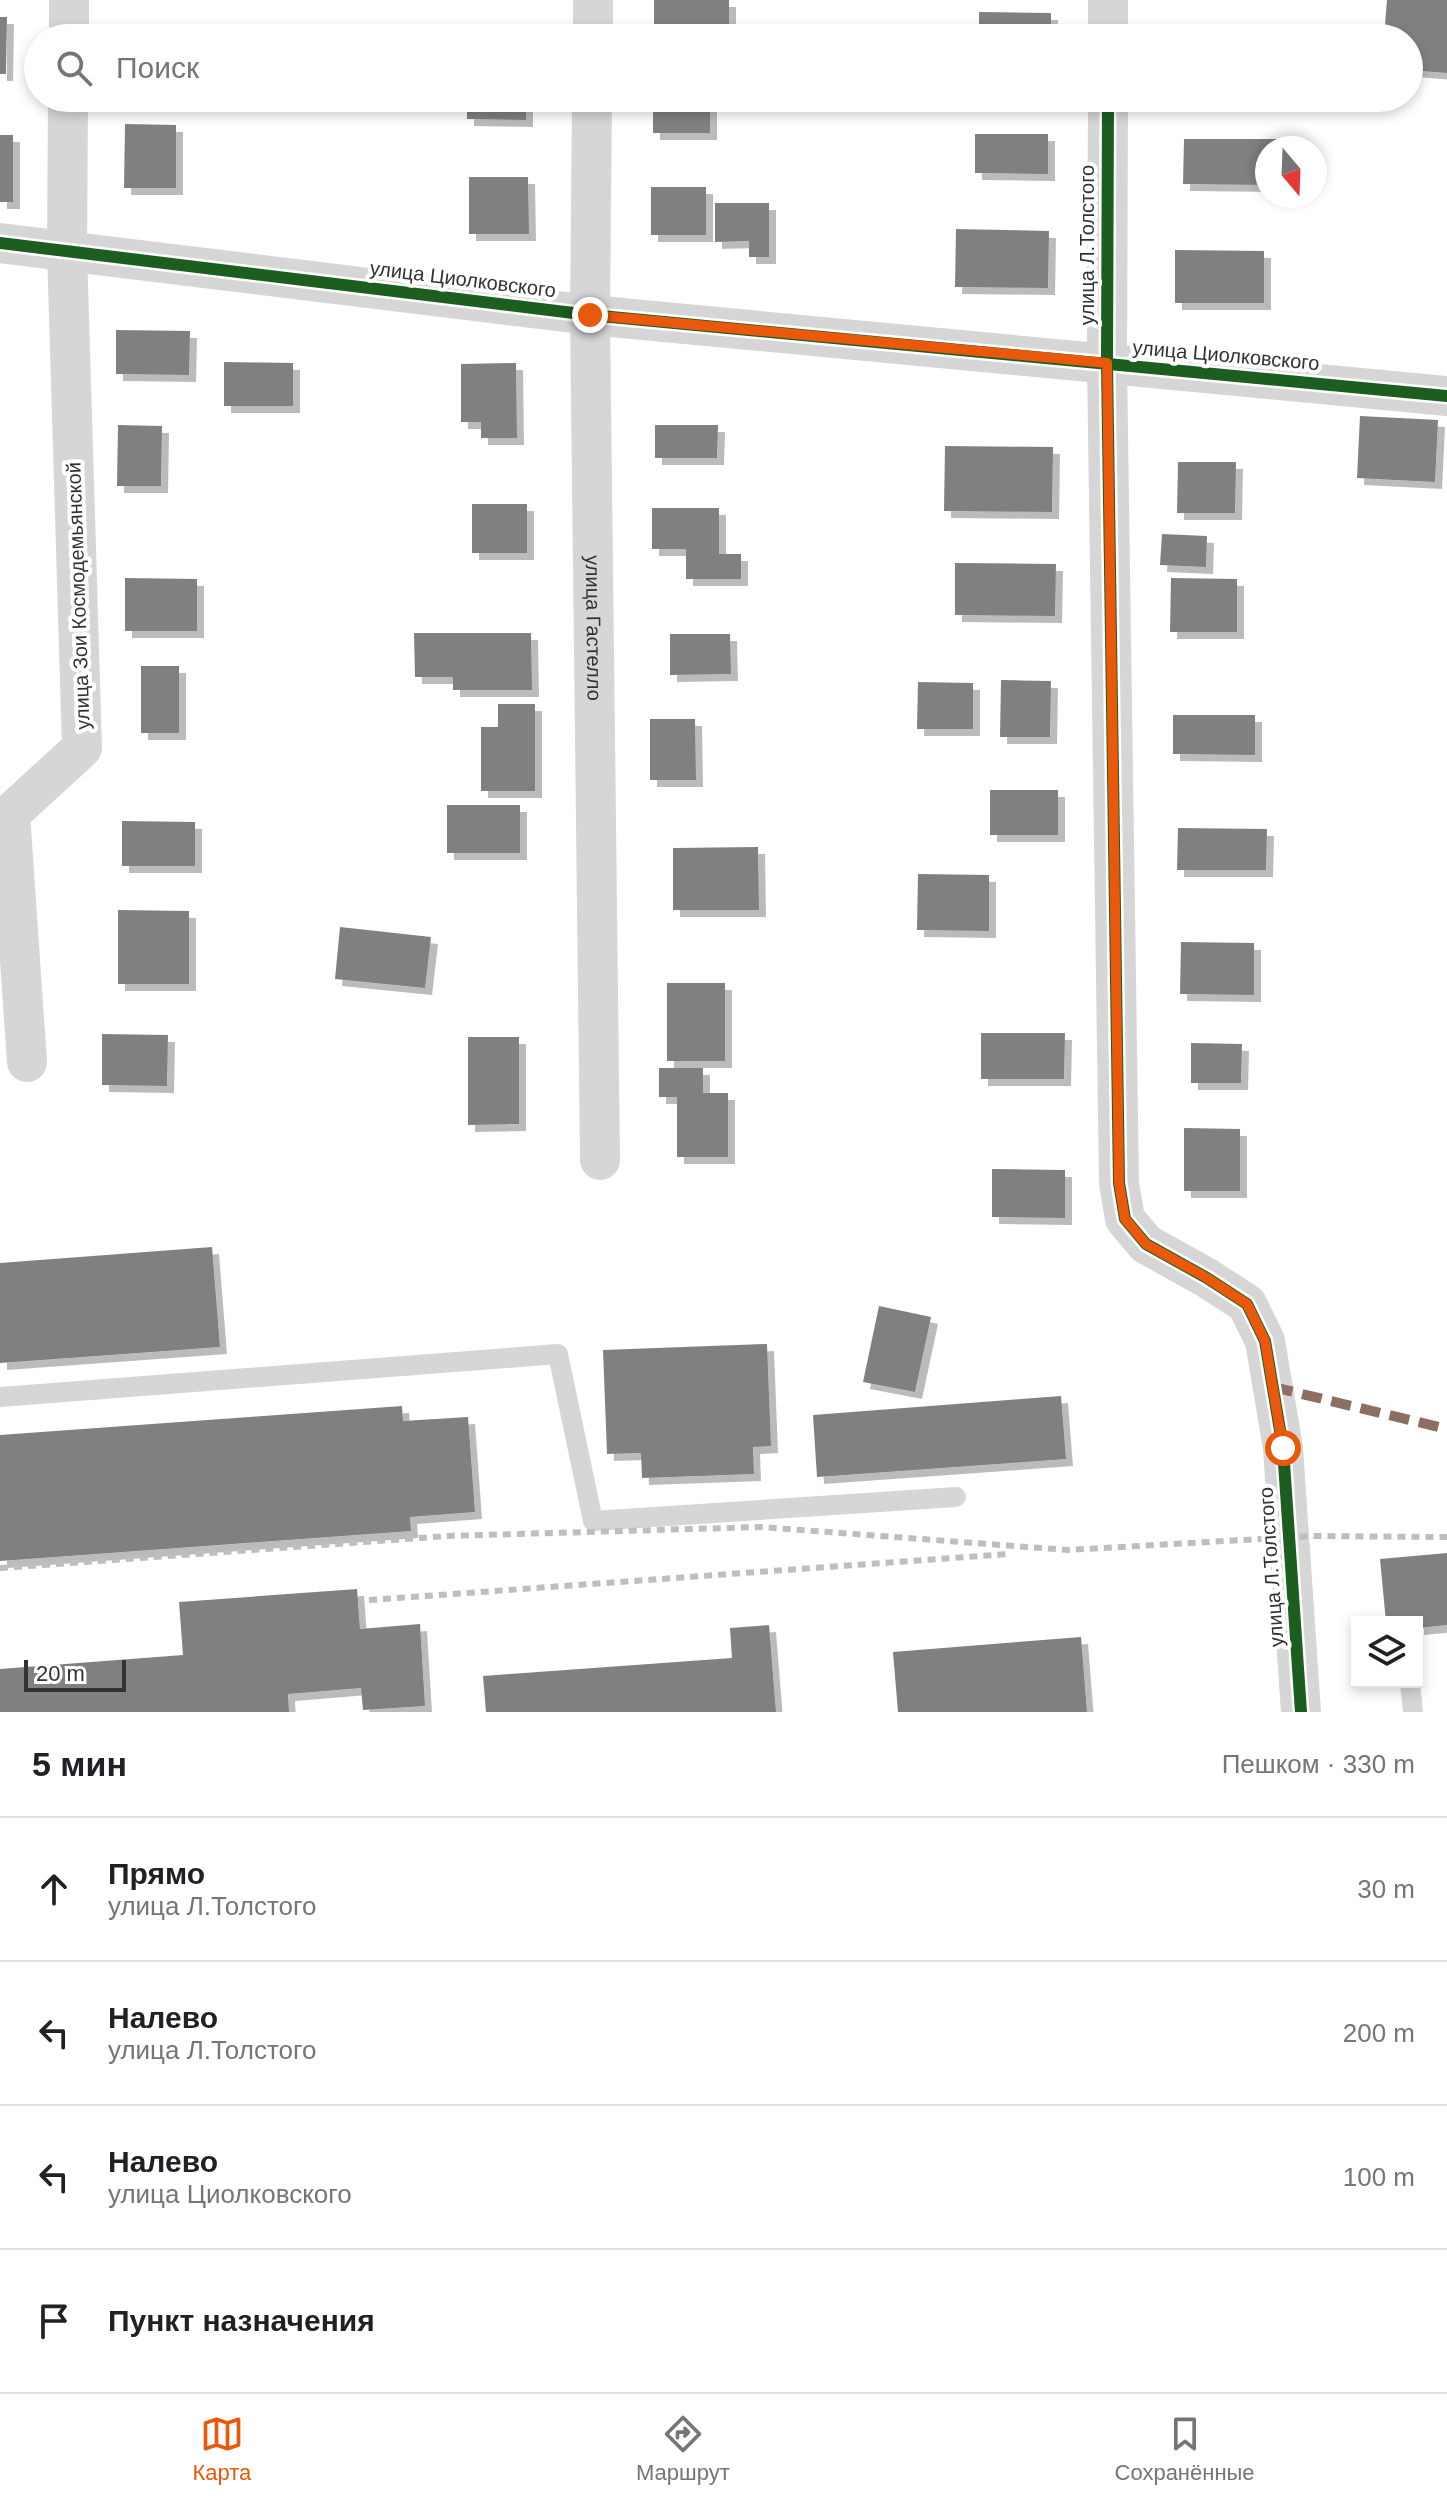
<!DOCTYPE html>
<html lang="ru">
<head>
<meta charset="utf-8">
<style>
	body { margin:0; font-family:Helvetica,sans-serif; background:#f2f2f2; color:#202124 }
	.controls { position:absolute; right:24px; bottom:24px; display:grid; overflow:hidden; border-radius:0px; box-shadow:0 4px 12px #0003 }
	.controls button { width:72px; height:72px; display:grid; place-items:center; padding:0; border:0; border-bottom:2px solid #e0e0e0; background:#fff; color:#202124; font:40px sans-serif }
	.compass { position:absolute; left:1255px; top:136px; width:72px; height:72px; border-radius:50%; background:#fff; box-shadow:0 4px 12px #0003; rotate:161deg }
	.scale { position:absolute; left:24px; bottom:20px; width:102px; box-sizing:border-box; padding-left:8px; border:4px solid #323232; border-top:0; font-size:22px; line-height:28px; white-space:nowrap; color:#323232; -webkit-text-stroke:6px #fff; paint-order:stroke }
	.stop { position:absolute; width:24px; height:24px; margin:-18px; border:6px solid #ea580c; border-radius:50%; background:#fff }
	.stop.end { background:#ea580c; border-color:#fff; box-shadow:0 2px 8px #0008 }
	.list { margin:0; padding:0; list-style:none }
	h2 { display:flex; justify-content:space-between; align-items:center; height:104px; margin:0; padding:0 32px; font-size:34px }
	h2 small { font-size:26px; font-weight:400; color:#757577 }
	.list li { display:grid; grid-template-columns:52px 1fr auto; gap:24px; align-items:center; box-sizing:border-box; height:144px; padding:0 32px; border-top:2px solid #e0e0e0 }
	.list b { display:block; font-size:30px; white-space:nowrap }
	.list p { margin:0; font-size:26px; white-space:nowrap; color:#757577 }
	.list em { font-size:26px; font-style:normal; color:#757577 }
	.icon { flex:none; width:44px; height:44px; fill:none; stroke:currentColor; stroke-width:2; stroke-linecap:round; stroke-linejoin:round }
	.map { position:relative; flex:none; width:1447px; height:1712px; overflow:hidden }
	.search { position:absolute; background:#fff; box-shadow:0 4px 12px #0003; left:24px; right:24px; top:24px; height:88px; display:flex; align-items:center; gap:20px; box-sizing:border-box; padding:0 28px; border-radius:44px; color:#757577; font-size:30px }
	.sheet { height:680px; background:#fff }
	nav { display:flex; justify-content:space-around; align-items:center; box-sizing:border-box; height:112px; border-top:2px solid #e0e0e0; background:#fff; font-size:22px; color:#757577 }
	nav a { display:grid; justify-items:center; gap:4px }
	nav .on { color:#ea580c }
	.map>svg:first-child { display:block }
	.building { fill:#808080; filter:url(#shadow) }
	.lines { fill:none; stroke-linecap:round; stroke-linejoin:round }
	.lane { stroke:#d6d6d6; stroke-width:20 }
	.street { stroke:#d6d6d6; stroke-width:40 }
	.rail { stroke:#bebebe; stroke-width:6; stroke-dasharray:8 6; stroke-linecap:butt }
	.quiet { stroke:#8d6e63; stroke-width:10; stroke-dasharray:20 10; stroke-linecap:butt }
	.cycleway-casing { stroke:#fff; stroke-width:17 }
	.cycleway { stroke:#1b5e20; stroke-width:12 }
	.route { stroke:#ea580c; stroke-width:10 }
	.labels { text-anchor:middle; stroke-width:8; stroke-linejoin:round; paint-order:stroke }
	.street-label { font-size:20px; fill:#323232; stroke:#fff }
</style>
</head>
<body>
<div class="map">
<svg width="1447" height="1712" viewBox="0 0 1447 1712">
	<defs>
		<filter id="shadow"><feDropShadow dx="7" dy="7" stdDeviation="0" flood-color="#0004"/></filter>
	</defs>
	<rect width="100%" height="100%" fill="#fff"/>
	<g class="building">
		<rect x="654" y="0" width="75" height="34"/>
		<path d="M1387 0H1447V73L1409 70V38H1384Z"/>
		<path d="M979 12 1051 13V38H979Z"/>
		<path d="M0 17H7L6 74H0Z"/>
		<path d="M1251 27 1323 28V38H1251Z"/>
		<path d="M467 98H526V120L467 119Z"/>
		<rect x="653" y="98" width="57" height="35"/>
		<path d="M125 124 176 125V188H124Z"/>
		<path d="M975 134H1048V174L975 173Z"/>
		<rect x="0" y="135" width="13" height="67"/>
		<path d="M1184 139H1278V148H1267V185L1183 184Z"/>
		<path d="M469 177H528L529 234H469Z"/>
		<rect x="651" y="187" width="55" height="48"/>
		<path d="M715 203H769V257H749V241L715 242Z"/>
		<path d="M956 229 1049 231 1048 288 955 287Z"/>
		<path d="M1175 250 1264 251V303H1175Z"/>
		<path d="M116 330 190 331 189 375 116 374Z"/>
		<path d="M224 362 293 363V406H224Z"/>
		<path d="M516 363 517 438H481V422H461V364Z"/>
		<path d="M1360 416 1438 420 1435 482 1357 478Z"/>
		<path d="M118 425 162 426 161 486H117Z"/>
		<path d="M655 425H718L717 458H655Z"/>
		<path d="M945 446 1053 447 1052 512 944 511Z"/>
		<path d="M1178 462H1236L1235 513H1177Z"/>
		<rect x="472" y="504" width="55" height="49"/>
		<path d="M652 508H719V554H741V579H686V549H652Z"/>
		<path d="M1162 534 1207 536 1206 567 1160 565Z"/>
		<path d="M955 563 1056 564 1055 616 955 615Z"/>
		<path d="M125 578 197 579V631H125Z"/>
		<path d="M1171 578 1237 579V632H1170Z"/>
		<path d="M414 633H531L532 690H453V677H415Z"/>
		<path d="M670 634H730L731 674 670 675Z"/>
		<rect x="141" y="666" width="38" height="67"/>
		<path d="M1001 680 1051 681 1050 737H1000Z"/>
		<path d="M918 682 973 683V729H917Z"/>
		<path d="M498 704H535V791H481V727H498Z"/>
		<path d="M1173 715H1255V755L1173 754Z"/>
		<path d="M650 719H695L696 780H650Z"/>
		<rect x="990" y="790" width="68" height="45"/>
		<rect x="447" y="805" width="73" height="48"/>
		<path d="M122 821 195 822V866H122Z"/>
		<path d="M1178 828 1267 829 1266 870H1177Z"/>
		<path d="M758 847 759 910H673V848Z"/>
		<path d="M918 874 989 875V931L917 930Z"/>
		<path d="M118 910 189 911V984H118Z"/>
		<path d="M340 927 431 937 425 988 335 979Z"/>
		<path d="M1181 942 1254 943V995L1180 994Z"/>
		<rect x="667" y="983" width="58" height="78"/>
		<path d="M981 1033H1065L1064 1079H981Z"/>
		<path d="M102 1034 168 1035 167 1086 102 1085Z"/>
		<path d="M468 1037H519V1124L468 1125Z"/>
		<path d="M1191 1043 1242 1044 1241 1083H1191Z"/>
		<path d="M659 1068H703V1093H728V1157H677V1097H659Z"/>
		<path d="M1184 1128 1240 1129V1191H1184Z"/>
		<path d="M992 1169 1065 1170V1218L992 1217Z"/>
		<path d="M212 1247 220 1347 0 1363V1263Z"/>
		<path d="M879 1306 931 1317 915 1392 863 1382Z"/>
		<path d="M767 1344 771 1446 753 1447 754 1474 642 1478 641 1453 607 1454 603 1350Z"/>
		<path d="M1061 1396 1066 1459 817 1477 813 1415Z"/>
		<path d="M402 1406 403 1421 468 1417 475 1512 410 1517 411 1531 0 1561V1435Z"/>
		<path d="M1447 1553V1625L1417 1628V1622H1386L1380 1559Z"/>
		<path d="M357 1589 360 1629 420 1624 425 1706 363 1710 361 1688 288 1694 289 1712H0V1669L183 1655 179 1602Z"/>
		<path d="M769 1625 776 1712H486L483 1676 732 1658 730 1628Z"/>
		<path d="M1081 1637 1087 1712H898L893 1652Z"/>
	</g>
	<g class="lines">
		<g class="lane">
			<path d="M0 1397 558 1354 593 1521 956 1497"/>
			<path d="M1410 1682 1413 1712"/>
		</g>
		<g class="street">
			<path d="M69 38V0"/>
			<path d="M593 38V0"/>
			<path d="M1108 38V0"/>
			<path id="s1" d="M592 98 590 315 600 1160"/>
			<path d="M1108 98 1107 363 1119 1183 1125 1219 1146 1244 1207 1278 1247 1304 1265 1341 1283 1448 1301 1712"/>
			<path d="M0 243 590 315 1447 396"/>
			<path d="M27 1062 10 814 82 748 67 250 68 98"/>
		</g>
		<g class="rail">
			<path d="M0 1568 447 1536 761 1527 1068 1550 1313 1536 1447 1537"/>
			<path d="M369 1600 1008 1554"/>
		</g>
		<path class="quiet" d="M1273 1387 1447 1429"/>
		<defs>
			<g id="cycleway">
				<path d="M1108 98 1107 363 1119 1183 1125 1219 1146 1244 1207 1278 1247 1304 1265 1341 1283 1448 1301 1712"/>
				<path d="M0 243 590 315 1447 396"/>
			</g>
		</defs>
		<use href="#cycleway" class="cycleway-casing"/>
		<use href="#cycleway" class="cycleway"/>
	</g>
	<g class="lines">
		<path class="route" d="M590 315 1107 363 1119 1183 1125 1219 1146 1244 1207 1278 1247 1304 1265 1341 1283 1448"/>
	</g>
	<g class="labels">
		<g class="street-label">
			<text transform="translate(1087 245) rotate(-90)" y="7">улица Л.Толстого</text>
			<text transform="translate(463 279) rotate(7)" y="7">улица Циолковского</text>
			<text transform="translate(1226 355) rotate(5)" y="7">улица Циолковского</text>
			<text transform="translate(78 596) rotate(-92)" y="7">улица Зои Космодемьянской</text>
			<text dy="7" stroke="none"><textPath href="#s1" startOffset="530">улица Гастелло</textPath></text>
			<text transform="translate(1271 1567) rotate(-94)" y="7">улица Л.Толстого</text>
		</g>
	</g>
</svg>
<div class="controls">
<button><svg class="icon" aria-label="layers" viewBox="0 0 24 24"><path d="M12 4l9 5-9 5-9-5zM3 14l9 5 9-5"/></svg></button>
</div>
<svg class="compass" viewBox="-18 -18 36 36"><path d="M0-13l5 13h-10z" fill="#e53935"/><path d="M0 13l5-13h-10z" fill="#757577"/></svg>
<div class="scale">20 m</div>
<div class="stop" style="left:1283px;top:1448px"></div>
<div class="stop end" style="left:590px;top:315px"></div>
<div class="search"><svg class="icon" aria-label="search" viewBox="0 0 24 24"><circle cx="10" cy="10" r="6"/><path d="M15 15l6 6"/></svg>Поиск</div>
</div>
<section class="sheet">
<h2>5 мин<small>Пешком · 330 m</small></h2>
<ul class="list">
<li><svg class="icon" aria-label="ahead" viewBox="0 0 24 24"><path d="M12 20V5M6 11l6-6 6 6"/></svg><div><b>Прямо</b><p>улица Л.Толстого</p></div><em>30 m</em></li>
<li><svg class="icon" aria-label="left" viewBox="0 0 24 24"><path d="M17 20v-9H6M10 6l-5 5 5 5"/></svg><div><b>Налево</b><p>улица Л.Толстого</p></div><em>200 m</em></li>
<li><svg class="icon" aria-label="left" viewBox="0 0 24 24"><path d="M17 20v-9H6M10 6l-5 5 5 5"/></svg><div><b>Налево</b><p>улица Циолковского</p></div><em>100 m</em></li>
<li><svg class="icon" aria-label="arrive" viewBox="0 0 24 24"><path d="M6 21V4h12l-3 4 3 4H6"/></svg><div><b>Пункт назначения</b></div></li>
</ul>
</section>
<nav>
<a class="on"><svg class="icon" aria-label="map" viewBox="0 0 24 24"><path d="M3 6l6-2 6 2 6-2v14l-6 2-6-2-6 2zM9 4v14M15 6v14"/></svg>Карта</a>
<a><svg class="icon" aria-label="directions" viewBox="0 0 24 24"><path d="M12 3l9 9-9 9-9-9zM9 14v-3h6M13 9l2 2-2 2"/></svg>Маршрут</a>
<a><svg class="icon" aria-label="saved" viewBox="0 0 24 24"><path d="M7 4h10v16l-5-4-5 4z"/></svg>Сохранённые</a>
</nav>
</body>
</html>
